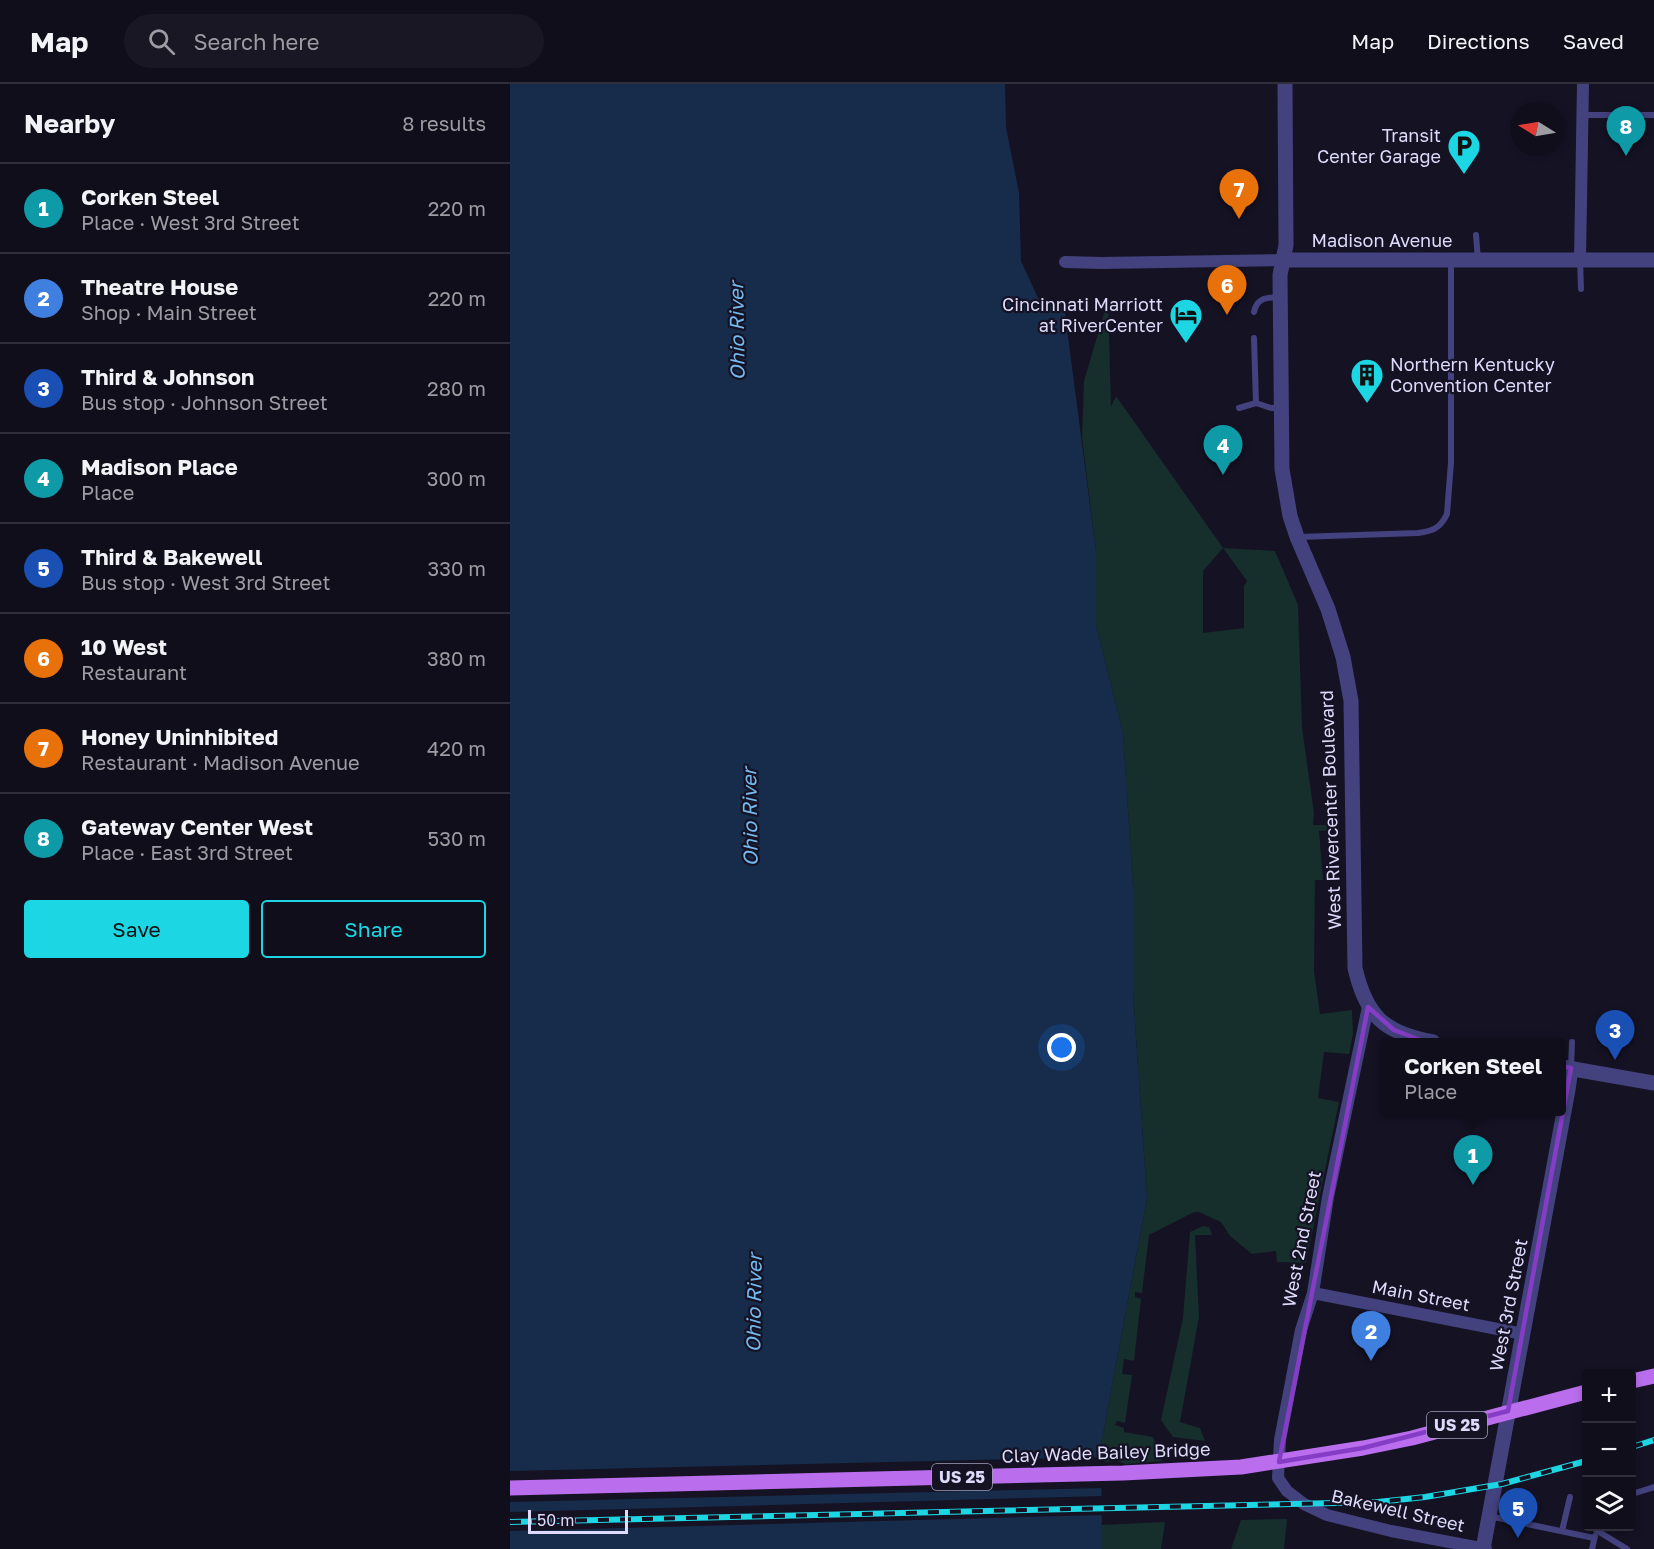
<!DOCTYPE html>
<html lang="en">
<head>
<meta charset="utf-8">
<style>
	body { margin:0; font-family:"Golos Text",sans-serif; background:#191724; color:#f1f3f6 }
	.controls { position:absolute; right:18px; bottom:18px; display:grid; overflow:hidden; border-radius:6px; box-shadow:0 3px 9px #0003 }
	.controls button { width:54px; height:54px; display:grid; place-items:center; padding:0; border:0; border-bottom:2px solid #302e3a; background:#100e1b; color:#f1f3f6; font:30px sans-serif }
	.compass { position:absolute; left:1000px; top:18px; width:54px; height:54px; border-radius:50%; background:#100e1b; box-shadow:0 3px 9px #0003; rotate:281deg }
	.scale { position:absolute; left:18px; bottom:15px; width:100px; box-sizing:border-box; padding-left:6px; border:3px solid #dddafb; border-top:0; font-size:16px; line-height:21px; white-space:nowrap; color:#dddafb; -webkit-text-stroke:4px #151224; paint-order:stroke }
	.you { position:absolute; left:552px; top:964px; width:21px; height:21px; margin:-15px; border:4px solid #fff; border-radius:50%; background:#1a73e8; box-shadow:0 0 0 9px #1a73e833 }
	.badge { display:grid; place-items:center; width:39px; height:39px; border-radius:50%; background:#1cd6e4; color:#fff; font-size:20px; font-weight:700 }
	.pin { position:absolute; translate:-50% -50px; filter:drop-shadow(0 2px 3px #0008) }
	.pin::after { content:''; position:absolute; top:32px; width:21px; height:18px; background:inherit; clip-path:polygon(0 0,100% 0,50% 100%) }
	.popup { position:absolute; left:870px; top:954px; width:186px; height:78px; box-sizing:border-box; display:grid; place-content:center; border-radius:6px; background:#100e1b; filter:drop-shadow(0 2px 4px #0005); font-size:20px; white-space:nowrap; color:#9c9ca3 }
	.popup b { font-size:22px; color:#f1f3f6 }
	.popup::after { content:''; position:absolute; left:50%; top:100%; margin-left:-12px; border:12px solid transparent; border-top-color:#100e1b }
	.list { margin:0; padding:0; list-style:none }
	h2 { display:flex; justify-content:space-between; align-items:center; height:78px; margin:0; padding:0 24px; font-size:26px }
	h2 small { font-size:20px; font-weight:400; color:#9c9ca3 }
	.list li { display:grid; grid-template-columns:39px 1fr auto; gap:18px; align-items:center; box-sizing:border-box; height:90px; padding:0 24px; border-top:2px solid #302e3a }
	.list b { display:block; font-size:22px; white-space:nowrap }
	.list p { margin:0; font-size:20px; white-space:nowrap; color:#9c9ca3 }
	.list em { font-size:20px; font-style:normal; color:#9c9ca3 }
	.actions { display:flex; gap:12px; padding:18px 24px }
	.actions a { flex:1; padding:14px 0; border:2px solid #1cd6e4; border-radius:6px; text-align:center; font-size:21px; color:#1cd6e4 }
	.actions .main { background:#1cd6e4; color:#111 }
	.icon { flex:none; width:33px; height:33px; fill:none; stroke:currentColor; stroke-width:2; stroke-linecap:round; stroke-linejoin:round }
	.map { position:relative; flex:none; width:1144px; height:1465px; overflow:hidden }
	header { display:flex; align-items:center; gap:36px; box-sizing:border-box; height:84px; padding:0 30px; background:#100e1b; border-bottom:2px solid #302e3a }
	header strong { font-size:28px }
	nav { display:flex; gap:33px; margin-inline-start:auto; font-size:21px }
	.search { width:420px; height:54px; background:#191724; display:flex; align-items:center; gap:15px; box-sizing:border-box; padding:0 21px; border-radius:33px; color:#9c9ca3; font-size:22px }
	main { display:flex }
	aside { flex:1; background:#100e1b }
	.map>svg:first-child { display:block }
	.green { fill:#162e2c; fill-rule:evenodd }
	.water { fill:#162c4a }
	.pier { fill:#151224 }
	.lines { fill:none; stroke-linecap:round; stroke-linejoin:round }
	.service { stroke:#43427e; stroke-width:6 }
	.minor { stroke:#43427e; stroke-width:12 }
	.tertiary { stroke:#43427e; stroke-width:15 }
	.primary { stroke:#ba6eee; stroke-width:15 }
	.rail-casing { stroke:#1cd6e4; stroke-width:6 }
	.rail { stroke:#151224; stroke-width:4; stroke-dasharray:11; stroke-linecap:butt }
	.marked { fill:none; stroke:#853dc5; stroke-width:4.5; stroke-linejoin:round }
	.labels { text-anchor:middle; stroke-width:4.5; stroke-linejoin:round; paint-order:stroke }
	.shield { fill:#151224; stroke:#a19eba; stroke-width:1.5 }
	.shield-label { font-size:16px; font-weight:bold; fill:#dddafb }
	.poi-label { font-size:18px; fill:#dddafb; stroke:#151224; text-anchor:end }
	.street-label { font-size:18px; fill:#dddafb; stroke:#151224 }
	.water-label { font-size:20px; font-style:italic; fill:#74b9ee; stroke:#151224 }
</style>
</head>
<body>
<header>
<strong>Map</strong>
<div class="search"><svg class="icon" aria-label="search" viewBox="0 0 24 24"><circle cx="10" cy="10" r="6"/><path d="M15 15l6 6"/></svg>Search here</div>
<nav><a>Map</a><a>Directions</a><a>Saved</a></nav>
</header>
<main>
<aside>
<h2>Nearby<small>8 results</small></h2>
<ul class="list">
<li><span class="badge" style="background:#0f9aa8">1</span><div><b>Corken Steel</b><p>Place · West 3rd Street</p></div><em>220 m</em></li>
<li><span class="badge" style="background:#3f7fe0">2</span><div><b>Theatre House</b><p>Shop · Main Street</p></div><em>220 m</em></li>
<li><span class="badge" style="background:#1a4fb4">3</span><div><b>Third &amp; Johnson</b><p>Bus stop · Johnson Street</p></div><em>280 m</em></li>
<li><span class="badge" style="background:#0f9aa8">4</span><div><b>Madison Place</b><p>Place</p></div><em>300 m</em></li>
<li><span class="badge" style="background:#1a4fb4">5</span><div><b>Third &amp; Bakewell</b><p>Bus stop · West 3rd Street</p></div><em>330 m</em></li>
<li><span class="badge" style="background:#e8710a">6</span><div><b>10 West</b><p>Restaurant</p></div><em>380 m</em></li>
<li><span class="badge" style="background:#e8710a">7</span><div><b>Honey Uninhibited</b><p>Restaurant · Madison Avenue</p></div><em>420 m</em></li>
<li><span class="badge" style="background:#0f9aa8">8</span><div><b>Gateway Center West</b><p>Place · East 3rd Street</p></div><em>530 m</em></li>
</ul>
<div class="actions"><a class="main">Save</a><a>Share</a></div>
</aside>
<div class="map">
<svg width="1144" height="1465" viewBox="0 0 1144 1465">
	<rect width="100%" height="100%" fill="#151224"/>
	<g class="green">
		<path d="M598 216 601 323 606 312 713 464 765 467 788 521 792 644 804 729 803 741H818L823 746 809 747 813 796H805L804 887 810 930 842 926 843 950 839 970 814 968 808 1014 829 1018 796 1179 767 1178 766 1167 742 1170 720 1152 711 1138 689 1128H684L639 1151 632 1209 625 1208V1213L631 1215 624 1277 614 1275 612 1290 622 1291 615 1339 607 1337 605 1341 614 1344V1348L643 1353 652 1377 616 1380 607 1377 591 1378V1361L637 1114 623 909V803L613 649 586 541V467L572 354 574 297ZM713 464 737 497 734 502V544L693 549V487Z"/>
		<path d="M693 1142 699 1143 702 1151H685L689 1233 670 1338 690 1344 695 1357 663 1353 651 1336 673 1234 680 1148Z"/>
		<path d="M777 1435 774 1465H721L731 1436Z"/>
		<path d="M655 1438 651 1465H592L591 1441Z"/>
	</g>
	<path class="water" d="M0 0H495L496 43 509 109 511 177 528 214 554 222 586 467V541L613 649 623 803V909L637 1114 591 1361 592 1465H0Z"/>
	<g class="pier">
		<path d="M594 1373V1404L0 1418V1387Z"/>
		<path d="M594 1412V1431L0 1447V1428Z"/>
	</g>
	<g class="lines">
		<g class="service">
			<path d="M1073 31H1144"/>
			<path d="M966 151 968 176"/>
			<path d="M1070 175 1071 205"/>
			<path d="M744 228C747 213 757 214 770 213"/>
			<path d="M744 254 746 319 761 324H770"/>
			<path d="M729 324 746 319"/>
			<path d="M788 453 908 449C922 447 930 445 937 430L941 378V177"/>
			<path d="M1061 984 1062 958"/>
			<path d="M1122 1410 1144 1403"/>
			<path d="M979 1432 1084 1454"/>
			<path d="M1086 1446 1117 1465"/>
			<path d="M1052 1447 1060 1413"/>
			<path d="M1082 1465 1085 1452"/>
		</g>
		<g class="minor">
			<path d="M1070 175 1073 0"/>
			<path d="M555 178 591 179 773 176"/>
			<path d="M858 923 818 1113 803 1209 791 1246 770 1356 768 1394 777 1407 794 1420 817 1431 881 1447 976 1465"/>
			<path d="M803 1209 1013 1250"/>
		</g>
		<g class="tertiary">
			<path d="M775 0 776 161 770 191 772 385 780 432 787 453 818 525 833 573 841 617 845 884C856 932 874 949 923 958"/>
			<path d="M773 176H1144"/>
			<path d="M1052 983 1144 999"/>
			<path d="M973 1465 1058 1006 1061 984"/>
		</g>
		<g class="primary">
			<path d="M1122 1297 1144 1292"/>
			<path d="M0 1404 613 1389 731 1383 853 1364 902 1354 1076 1308"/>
		</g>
		<defs>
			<g id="rail">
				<path d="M1122 1363 1144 1356"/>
				<path d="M0 1438 868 1418 915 1413 992 1400 1076 1377"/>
			</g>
		</defs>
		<use href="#rail" class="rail-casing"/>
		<use href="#rail" class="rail"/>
	</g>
	<path class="marked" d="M858 923 884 946 910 956 1061 984 998 1327 853 1364 769 1378Z"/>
	<defs>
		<symbol id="parking-pin" viewBox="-11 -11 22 30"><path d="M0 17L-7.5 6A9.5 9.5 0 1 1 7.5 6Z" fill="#1cd6e4" stroke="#151224"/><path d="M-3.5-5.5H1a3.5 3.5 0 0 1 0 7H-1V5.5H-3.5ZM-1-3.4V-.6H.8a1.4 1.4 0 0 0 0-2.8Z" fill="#111"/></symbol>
		<symbol id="hotel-pin" viewBox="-11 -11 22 30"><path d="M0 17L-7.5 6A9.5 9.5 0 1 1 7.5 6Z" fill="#1cd6e4" stroke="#151224"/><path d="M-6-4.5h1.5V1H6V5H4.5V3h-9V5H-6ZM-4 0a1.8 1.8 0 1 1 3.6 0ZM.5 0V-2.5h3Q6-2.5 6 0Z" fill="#111"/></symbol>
		<symbol id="building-pin" viewBox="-11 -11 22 30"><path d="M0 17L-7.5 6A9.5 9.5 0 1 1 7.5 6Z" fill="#1cd6e4" stroke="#151224"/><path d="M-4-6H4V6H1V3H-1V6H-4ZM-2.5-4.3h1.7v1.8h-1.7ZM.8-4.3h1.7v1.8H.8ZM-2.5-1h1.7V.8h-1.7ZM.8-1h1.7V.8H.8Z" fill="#111"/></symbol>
	</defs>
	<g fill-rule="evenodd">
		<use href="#parking-pin" x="935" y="43" width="38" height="52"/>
		<use href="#hotel-pin" x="657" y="212" width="38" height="52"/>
		<use href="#building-pin" x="838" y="272" width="38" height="52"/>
	</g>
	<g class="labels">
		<g class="shield">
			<rect x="917" y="1328" width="60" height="26" rx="4.5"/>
			<rect x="422" y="1380" width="60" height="26" rx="4.5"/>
		</g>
		<g class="shield-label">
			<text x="947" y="1347">US 25</text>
			<text x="452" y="1399">US 25</text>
		</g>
		<g class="poi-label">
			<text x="931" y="58">Transit<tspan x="931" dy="21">Center Garage</tspan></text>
			<text x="653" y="227">Cincinnati Marriott<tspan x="653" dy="21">at RiverCenter</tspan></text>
			<text x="880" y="287" text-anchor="start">Northern Kentucky<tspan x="880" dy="21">Convention Center</tspan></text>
		</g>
		<g class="street-label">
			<text x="872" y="163">Madison Avenue</text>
			<text transform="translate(821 726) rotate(-92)" y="6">West Rivercenter Boulevard</text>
			<text transform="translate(792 1155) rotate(-79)" y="6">West 2nd Street</text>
			<text transform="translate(911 1212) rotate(11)" y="6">Main Street</text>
			<text transform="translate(999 1221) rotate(-79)" y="6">West 3rd Street</text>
			<text transform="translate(596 1369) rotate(-2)" y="6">Clay Wade Bailey Bridge</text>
			<text transform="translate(888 1427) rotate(13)" y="6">Bakewell Street</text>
		</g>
		<g class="water-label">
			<text transform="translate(227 247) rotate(-91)" y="7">Ohio River</text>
			<text transform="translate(240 733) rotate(-91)" y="7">Ohio River</text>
			<text transform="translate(244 1219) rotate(-89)" y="7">Ohio River</text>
		</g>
	</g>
</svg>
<div class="controls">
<button>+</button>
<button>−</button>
<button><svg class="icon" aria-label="layers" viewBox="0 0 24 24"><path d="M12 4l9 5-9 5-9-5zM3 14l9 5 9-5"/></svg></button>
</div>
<svg class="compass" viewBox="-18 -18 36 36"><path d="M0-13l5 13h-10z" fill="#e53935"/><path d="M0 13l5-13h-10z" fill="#9c9ca3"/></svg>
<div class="scale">50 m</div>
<div class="you"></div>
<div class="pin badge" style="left:963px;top:1101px;background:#0f9aa8">1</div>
<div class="popup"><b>Corken Steel</b>Place</div>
<div class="pin badge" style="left:861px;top:1277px;background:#3f7fe0">2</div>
<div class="pin badge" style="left:1105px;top:976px;background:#1a4fb4">3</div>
<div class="pin badge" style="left:713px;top:391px;background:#0f9aa8">4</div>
<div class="pin badge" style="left:1008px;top:1454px;background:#1a4fb4">5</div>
<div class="pin badge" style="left:717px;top:231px;background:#e8710a">6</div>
<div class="pin badge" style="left:729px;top:135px;background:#e8710a">7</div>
<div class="pin badge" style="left:1116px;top:72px;background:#0f9aa8">8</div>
</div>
</main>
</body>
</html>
